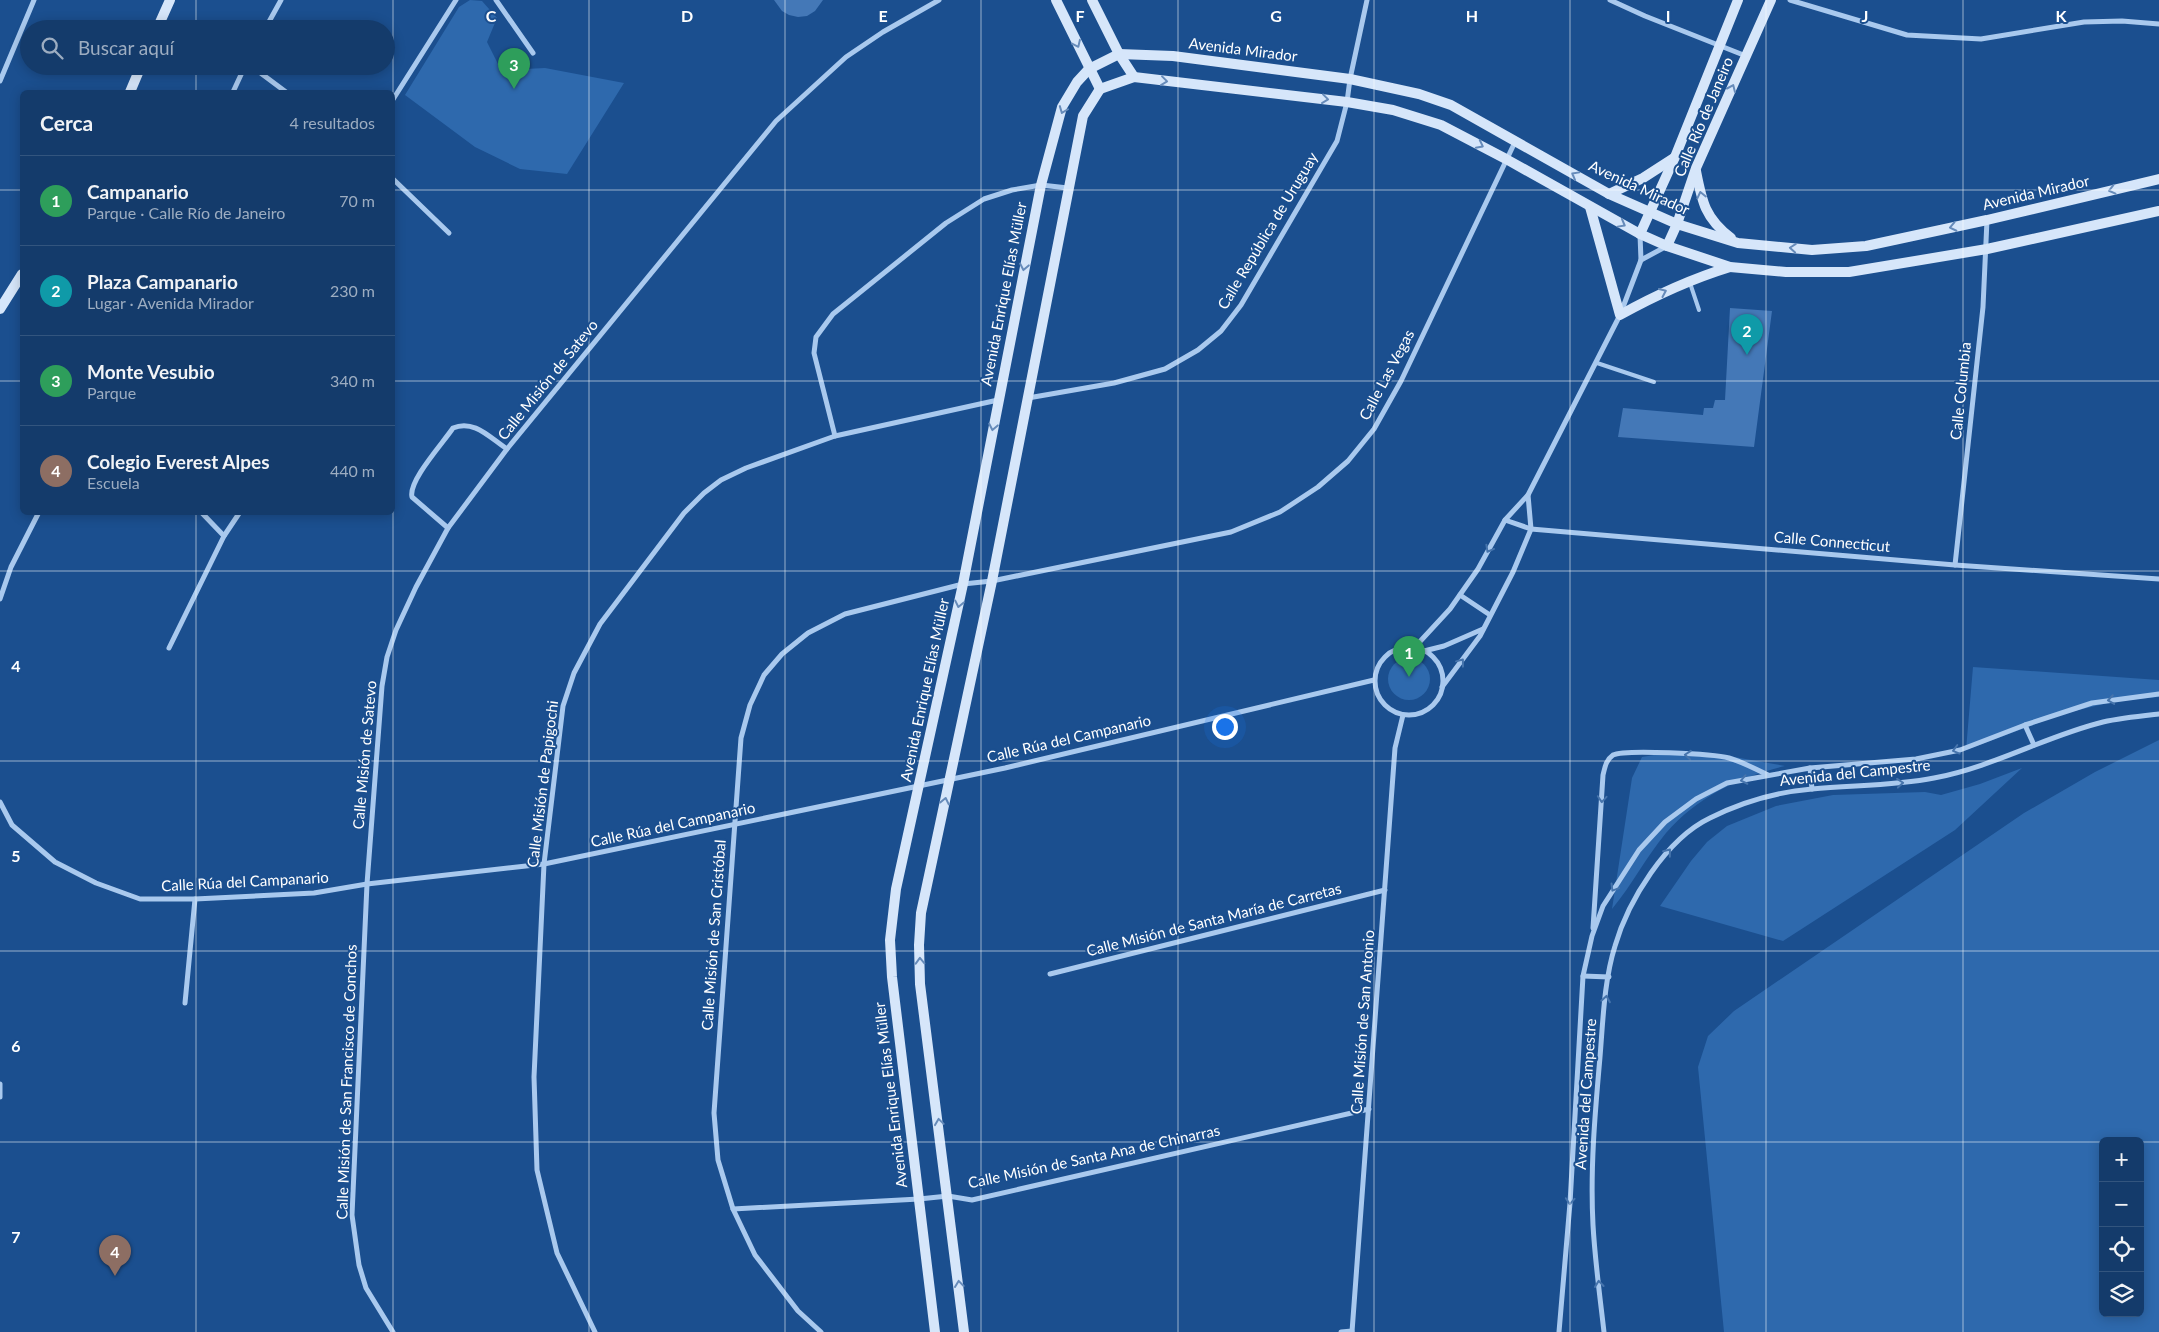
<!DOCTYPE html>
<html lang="es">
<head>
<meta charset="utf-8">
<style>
	body { margin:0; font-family:Lato,sans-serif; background:#1d4271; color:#f1f3f6 }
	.controls { position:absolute; right:15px; bottom:15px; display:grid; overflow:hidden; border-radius:8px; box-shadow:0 2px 12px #0003 }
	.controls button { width:45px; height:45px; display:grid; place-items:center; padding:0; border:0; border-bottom:1px solid #33557e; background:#143b6b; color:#f1f3f6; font:25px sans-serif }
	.you { position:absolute; left:1224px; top:726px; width:18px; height:18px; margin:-12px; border:4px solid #fff; border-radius:50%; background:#1a73e8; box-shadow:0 0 0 8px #1a73e833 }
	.badge { display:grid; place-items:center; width:32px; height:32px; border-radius:50%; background:#8c9099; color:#fff; font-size:16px; font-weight:700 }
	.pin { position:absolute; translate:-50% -41px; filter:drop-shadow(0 1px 2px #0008) }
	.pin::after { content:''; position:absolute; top:26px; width:18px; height:15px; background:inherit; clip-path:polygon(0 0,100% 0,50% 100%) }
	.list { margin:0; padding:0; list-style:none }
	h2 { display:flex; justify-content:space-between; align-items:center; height:65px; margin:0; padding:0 20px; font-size:21px }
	h2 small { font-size:16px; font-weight:400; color:#9dadc1 }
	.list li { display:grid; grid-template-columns:32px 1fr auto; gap:15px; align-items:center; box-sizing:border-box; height:90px; padding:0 20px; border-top:1px solid #33557e }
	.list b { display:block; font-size:19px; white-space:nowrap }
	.list p { margin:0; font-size:16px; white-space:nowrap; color:#9dadc1 }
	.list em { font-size:16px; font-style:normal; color:#9dadc1 }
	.icon { flex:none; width:28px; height:28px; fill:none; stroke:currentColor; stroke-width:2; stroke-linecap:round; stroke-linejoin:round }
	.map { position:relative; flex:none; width:2159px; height:1332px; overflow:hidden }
	.search { position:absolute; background:#143b6b; box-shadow:0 2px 12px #0003; left:20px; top:20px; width:375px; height:55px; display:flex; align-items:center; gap:12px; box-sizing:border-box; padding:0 18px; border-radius:28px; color:#9dadc1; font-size:19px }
	.panel { position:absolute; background:#143b6b; box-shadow:0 2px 12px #0003; left:20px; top:90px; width:375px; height:425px; border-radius:8px }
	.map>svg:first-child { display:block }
	.green { fill:#2e69ad; fill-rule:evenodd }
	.building { fill:#4478b7 }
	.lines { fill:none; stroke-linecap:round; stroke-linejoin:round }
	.service { stroke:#a9c9ee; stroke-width:4 }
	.minor { stroke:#a9c9ee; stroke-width:5 }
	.secondary { stroke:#d6e6fa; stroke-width:10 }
	.oneway { stroke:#668bba }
	.oneway2 { stroke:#4674ac }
	.grid { fill:none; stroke:#fff; stroke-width:1; stroke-opacity:0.55 }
	.labels { text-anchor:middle; stroke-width:4; stroke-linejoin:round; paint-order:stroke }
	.street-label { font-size:15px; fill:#fff; stroke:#1b4f8f }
	.grid-label { font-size:16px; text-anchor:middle; font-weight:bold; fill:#fff; stroke:#1b4f8f; stroke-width:4; stroke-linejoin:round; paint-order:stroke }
</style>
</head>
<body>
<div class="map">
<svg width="2159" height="1332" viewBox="0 0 2159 1332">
	<rect width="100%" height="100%" fill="#1b4f8f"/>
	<g class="green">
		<path d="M470 0 482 1 497 18 487 42 499 66 525 69 545 68 624 83 567 174 520 169 475 147 405 95 459 7Z"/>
		<circle cx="1409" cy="679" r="21"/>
		<path d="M1973 667 2159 680V697L2116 701 2062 714 1966 750Z"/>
		<path d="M2159 740V1332H1724L1698 1067 1708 1036 1734 1011 2024 813 2095 772ZM2103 1141H2140V1313H2103Z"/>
		<path d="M1666 753 1723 755 1785 766C1739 777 1697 797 1666 833 1646 857 1632 885 1612 909L1632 778 1642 757Z"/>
		<path d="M2022 768 1955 830 1783 941 1660 906 1691 861 1707 842 1727 826 1776 806 1833 795 1925 792 1941 795 1980 784Z"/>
	</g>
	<g class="building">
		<path d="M774 0H823L815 11 807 16 798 17 789 15 782 11Z"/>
		<path d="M1730 308 1772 311 1754 447 1618 437 1623 408 1703 415 1704 408H1713L1715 400H1725Z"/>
	</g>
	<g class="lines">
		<g class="service">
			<path d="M1690 283 1699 310"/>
			<path d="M1597 363 1654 382"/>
		</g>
		<g class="minor">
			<path d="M496 0 533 53"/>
			<path d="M1610 0 1645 16 1746 56"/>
			<path d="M1790 0 1907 35 1981 39 2084 22 2122 21 2159 24"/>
			<path d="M265 29 281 0"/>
			<path d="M251 66 286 92"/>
			<path d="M0 81 34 0"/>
			<path d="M233 92 245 66"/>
			<path d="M392 101 456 0"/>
			<path d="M392 178 449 233"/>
			<path d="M1641 260 1667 246"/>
			<path d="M1028 398 1114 383 1165 369 1198 350 1221 331 1241 305 1337 141 1347 102 1350 79 1367 0"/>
			<path d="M835 436 814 353 816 337 833 314 946 223 984 199 1012 190 1041 185 1068 188"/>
			<path d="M201 512 224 536"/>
			<path d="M1505 520 1531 529 1955 565 2159 579"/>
			<path d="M448 528 412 497C408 481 443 443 453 428 474 419 490 438 507 449"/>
			<path d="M1955 565 1983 307 1987 220"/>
			<path d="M1460 595 1490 615"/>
			<path d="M0 599 11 567 39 512"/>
			<circle cx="1409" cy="681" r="34"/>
			<path d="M169 648 224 536 240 512"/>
			<path d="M1414 648 1450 609 1478 569 1505 520 1528 495 1620 315 1641 260 1640 235"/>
			<path d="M1424 651 1444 646 1483 629"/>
			<path d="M1442 687 1480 636 1513 572 1531 529 1528 495"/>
			<path d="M2025 725 2034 745"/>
			<path d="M1810 768 1812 789"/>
			<path d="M0 802 12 825 55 862 96 883 140 899H195L314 893 367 884 544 864 1005 768 1374 680"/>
			<path d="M1593 928 1603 775C1605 767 1606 760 1613 755 1624 749 1714 754 1729 758 1742 762 1756 769 1768 775"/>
			<path d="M1050 974 1385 890"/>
			<path d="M1583 976 1609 977"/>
			<path d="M185 1003 195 899"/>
			<path d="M0 1084V1097"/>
			<path d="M733 1209 919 1199 948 1196 972 1200 1369 1109"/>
			<path d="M393 1332 366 1288 359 1265 352 1215 367 884 382 686 387 657 396 630 416 587 448 528 507 449 776 121 846 57 883 32 939 0"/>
			<path d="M595 1332 557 1253 537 1170 534 1077 544 864 563 706 574 673 600 624 684 513 704 493 721 480 746 468 835 436 998 400"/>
			<path d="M821 1332 798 1311 755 1255 733 1209 718 1160 714 1113 741 738 750 705 764 675 782 654 808 633 845 614 963 584 992 581 1231 532 1280 512 1318 487 1348 461 1374 429 1401 381 1515 142"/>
			<path d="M1341 1332 1352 1331"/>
			<path d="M1352 1332 1395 748 1403 715"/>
			<path d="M1559 1332 1570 1203 1583 976 1592 936 1603 906 1639 850 1665 822 1696 799 1727 783 1810 768 1916 759 1960 750 2025 725 2092 703 2159 694"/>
			<path d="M1604 1332C1600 1297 1595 1261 1593 1225 1590 1170 1595 1113 1600 1057 1603 1021 1604 981 1615 946 1628 901 1666 839 1710 818 1742 802 1777 792 1812 789 1853 785 1894 786 1934 778 1993 767 2046 736 2103 722 2121 718 2141 716 2159 714"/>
		</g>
		<g class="secondary">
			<path d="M1056 0 1100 89"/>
			<path d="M1092 0 1119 54 1134 77"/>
			<path d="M157 29 170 0"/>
			<path d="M1100 89 1134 77 1347 102 1393 110 1441 125 1506 159 1640 234 1667 246 1730 267 1786 272H1849L1987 249 2159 211"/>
			<path d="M130 92 141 66"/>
			<path d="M1696 171C1702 202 1705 218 1731 238"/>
			<path d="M1609 194 1643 178 1674 158"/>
			<path d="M1590 207 1620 315C1656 295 1691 279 1730 267"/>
			<path d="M1640 234 1675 157 1738 0"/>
			<path d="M1667 246 1677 224 1696 168 1771 0"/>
			<path d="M0 309 22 274"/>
			<path d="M935 1332 892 977 890 940 896 889 963 584 1041 185 1062 107 1077 82 1089 69 1119 54 1173 56 1350 79 1419 94 1451 105 1609 194 1677 224 1738 243 1812 250 1866 246 1987 220 2159 179"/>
			<path d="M964 1332 920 984 919 945 921 913 992 581 1083 116 1100 89"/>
		</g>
	</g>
	<defs><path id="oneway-chevron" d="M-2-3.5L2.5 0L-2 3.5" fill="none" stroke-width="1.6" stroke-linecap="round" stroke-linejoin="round" transform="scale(1.25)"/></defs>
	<g class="oneway">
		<use href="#oneway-chevron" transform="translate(1077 44) rotate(65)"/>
		<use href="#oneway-chevron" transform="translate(1164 81) rotate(7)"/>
		<use href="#oneway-chevron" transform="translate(1732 88) rotate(-66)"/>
		<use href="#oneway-chevron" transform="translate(1325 99) rotate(7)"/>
		<use href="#oneway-chevron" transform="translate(1063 110) rotate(111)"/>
		<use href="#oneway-chevron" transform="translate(1480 145) rotate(27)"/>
		<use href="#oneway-chevron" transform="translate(1575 175) rotate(-151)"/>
		<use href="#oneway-chevron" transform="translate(2112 190) rotate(166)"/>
		<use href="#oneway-chevron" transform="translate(1701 195) rotate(-103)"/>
		<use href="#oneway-chevron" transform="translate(1622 224) rotate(29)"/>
		<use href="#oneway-chevron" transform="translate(1953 227) rotate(168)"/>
		<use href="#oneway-chevron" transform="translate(1793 248) rotate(-175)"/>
		<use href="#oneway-chevron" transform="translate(1024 267) rotate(101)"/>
		<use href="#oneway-chevron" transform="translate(1663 292) rotate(-24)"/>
		<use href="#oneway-chevron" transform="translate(993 427) rotate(101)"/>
		<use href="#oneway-chevron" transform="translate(959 604) rotate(102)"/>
		<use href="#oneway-chevron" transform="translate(945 801) rotate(-78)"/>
		<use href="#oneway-chevron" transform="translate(920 961) rotate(-92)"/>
		<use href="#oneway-chevron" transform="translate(939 1122) rotate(-98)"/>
		<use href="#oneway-chevron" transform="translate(959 1284) rotate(-97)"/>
	</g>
	<g class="oneway2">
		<use href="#oneway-chevron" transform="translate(1489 549) rotate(119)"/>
		<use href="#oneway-chevron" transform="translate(1461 662) rotate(-53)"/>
		<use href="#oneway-chevron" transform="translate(2111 700) rotate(171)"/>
		<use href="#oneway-chevron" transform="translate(1956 750) rotate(165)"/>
		<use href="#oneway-chevron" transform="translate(1688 755) rotate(-176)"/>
		<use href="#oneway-chevron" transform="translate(1744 780) rotate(168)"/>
		<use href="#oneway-chevron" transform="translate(1900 783) rotate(-5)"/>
		<use href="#oneway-chevron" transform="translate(1602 799) rotate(94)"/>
		<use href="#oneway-chevron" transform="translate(1668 852) rotate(-51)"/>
		<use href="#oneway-chevron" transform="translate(1614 888) rotate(121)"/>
		<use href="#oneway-chevron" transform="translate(1606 999) rotate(-81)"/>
		<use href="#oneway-chevron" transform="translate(1570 1201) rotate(94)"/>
		<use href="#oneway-chevron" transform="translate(1599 1284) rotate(-96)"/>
	</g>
	<path class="grid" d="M196 0V29M393 0V1332M589 0V1332M785 0V1332M981 0V1332M1178 0V1332M1374 0V1332M1570 0V1332M1766 0V1332M1963 0V1332M196 66V92M0 190H22M392 190H2159M0 381H22M392 381H2159M196 512V1332M0 571H2159M0 761H2159M0 951H2159M0 1142H2103M2140 1142H2159"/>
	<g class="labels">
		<g class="street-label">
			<text transform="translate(1243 50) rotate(7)" y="5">Avenida Mirador</text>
			<text transform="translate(1704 117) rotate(-67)" y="5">Calle Río de Janeiro</text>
			<text transform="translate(1639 188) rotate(25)" y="5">Avenida Mirador</text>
			<text transform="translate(2036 193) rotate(-13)" y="5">Avenida Mirador</text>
			<text transform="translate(1268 231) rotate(-59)" y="5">Calle República de Uruguay</text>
			<text transform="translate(1004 294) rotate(-79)" y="5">Avenida Enrique Elías Müller</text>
			<text transform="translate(1387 375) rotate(-62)" y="5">Calle Las Vegas</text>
			<text transform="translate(548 380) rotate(-51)" y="5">Calle Misión de Satevo</text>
			<text transform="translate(1961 391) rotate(-84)" y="5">Calle Columbia</text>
			<text transform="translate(1832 542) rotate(5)" y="5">Calle Connecticut</text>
			<text transform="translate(925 690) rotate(-78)" y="5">Avenida Enrique Elías Müller</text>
			<text transform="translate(1069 739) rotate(-13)" y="5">Calle Rúa del Campanario</text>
			<text transform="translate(365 755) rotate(-85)" y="5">Calle Misión de Satevo</text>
			<text transform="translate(1855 773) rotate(-6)" y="5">Avenida del Campestre</text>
			<text transform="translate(543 784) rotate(-83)" y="5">Calle Misión de Papigochi</text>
			<text transform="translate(673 825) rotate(-12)" y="5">Calle Rúa del Campanario</text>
			<text transform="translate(245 882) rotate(-3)" y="5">Calle Rúa del Campanario</text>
			<text transform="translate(1214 920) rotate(-14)" y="5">Calle Misión de Santa María de Carretas</text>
			<text transform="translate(714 935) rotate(-86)" y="5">Calle Misión de San Cristóbal</text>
			<text transform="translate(1363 1022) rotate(-86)" y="5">Calle Misión de San Antonio</text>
			<text transform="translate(347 1082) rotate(-88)" y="5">Calle Misión de San Francisco de Conchos</text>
			<text transform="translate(1586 1094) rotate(-86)" y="5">Avenida del Campestre</text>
			<text transform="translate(891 1095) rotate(-97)" y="5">Avenida Enrique Elías Müller</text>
			<text transform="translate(1094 1157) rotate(-12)" y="5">Calle Misión de Santa Ana de Chinarras</text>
		</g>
	</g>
	<g class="grid-label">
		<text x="491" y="22">C</text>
		<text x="687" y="22">D</text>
		<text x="883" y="22">E</text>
		<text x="1080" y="22">F</text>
		<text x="1276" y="22">G</text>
		<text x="1472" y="22">H</text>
		<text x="1668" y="22">I</text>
		<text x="1865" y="22">J</text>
		<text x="2061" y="22">K</text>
		<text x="16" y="672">4</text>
		<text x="16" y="862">5</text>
		<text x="16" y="1052">6</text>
		<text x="16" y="1243">7</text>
	</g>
</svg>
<div class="controls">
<button>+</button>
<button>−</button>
<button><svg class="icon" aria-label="locate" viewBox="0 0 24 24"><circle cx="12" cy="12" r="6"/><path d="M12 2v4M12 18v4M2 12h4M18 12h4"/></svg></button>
<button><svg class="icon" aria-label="layers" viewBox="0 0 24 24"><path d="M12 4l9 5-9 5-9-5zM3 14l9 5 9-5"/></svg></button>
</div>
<div class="you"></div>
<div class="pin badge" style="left:1409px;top:677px;background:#2e9e5b">1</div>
<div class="pin badge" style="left:1747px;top:355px;background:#0f9aa8">2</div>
<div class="pin badge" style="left:514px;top:89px;background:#2e9e5b">3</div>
<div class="pin badge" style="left:115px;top:1276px;background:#8d6e63">4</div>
<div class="search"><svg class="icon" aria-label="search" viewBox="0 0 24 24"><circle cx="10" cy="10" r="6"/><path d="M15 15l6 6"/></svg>Buscar aquí</div>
<section class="panel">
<h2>Cerca<small>4 resultados</small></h2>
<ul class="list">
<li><span class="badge" style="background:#2e9e5b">1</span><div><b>Campanario</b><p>Parque · Calle Río de Janeiro</p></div><em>70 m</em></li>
<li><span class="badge" style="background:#0f9aa8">2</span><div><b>Plaza Campanario</b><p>Lugar · Avenida Mirador</p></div><em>230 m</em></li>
<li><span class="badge" style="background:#2e9e5b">3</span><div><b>Monte Vesubio</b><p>Parque</p></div><em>340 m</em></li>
<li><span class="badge" style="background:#8d6e63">4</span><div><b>Colegio Everest Alpes</b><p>Escuela</p></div><em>440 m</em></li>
</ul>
</section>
</div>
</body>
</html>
